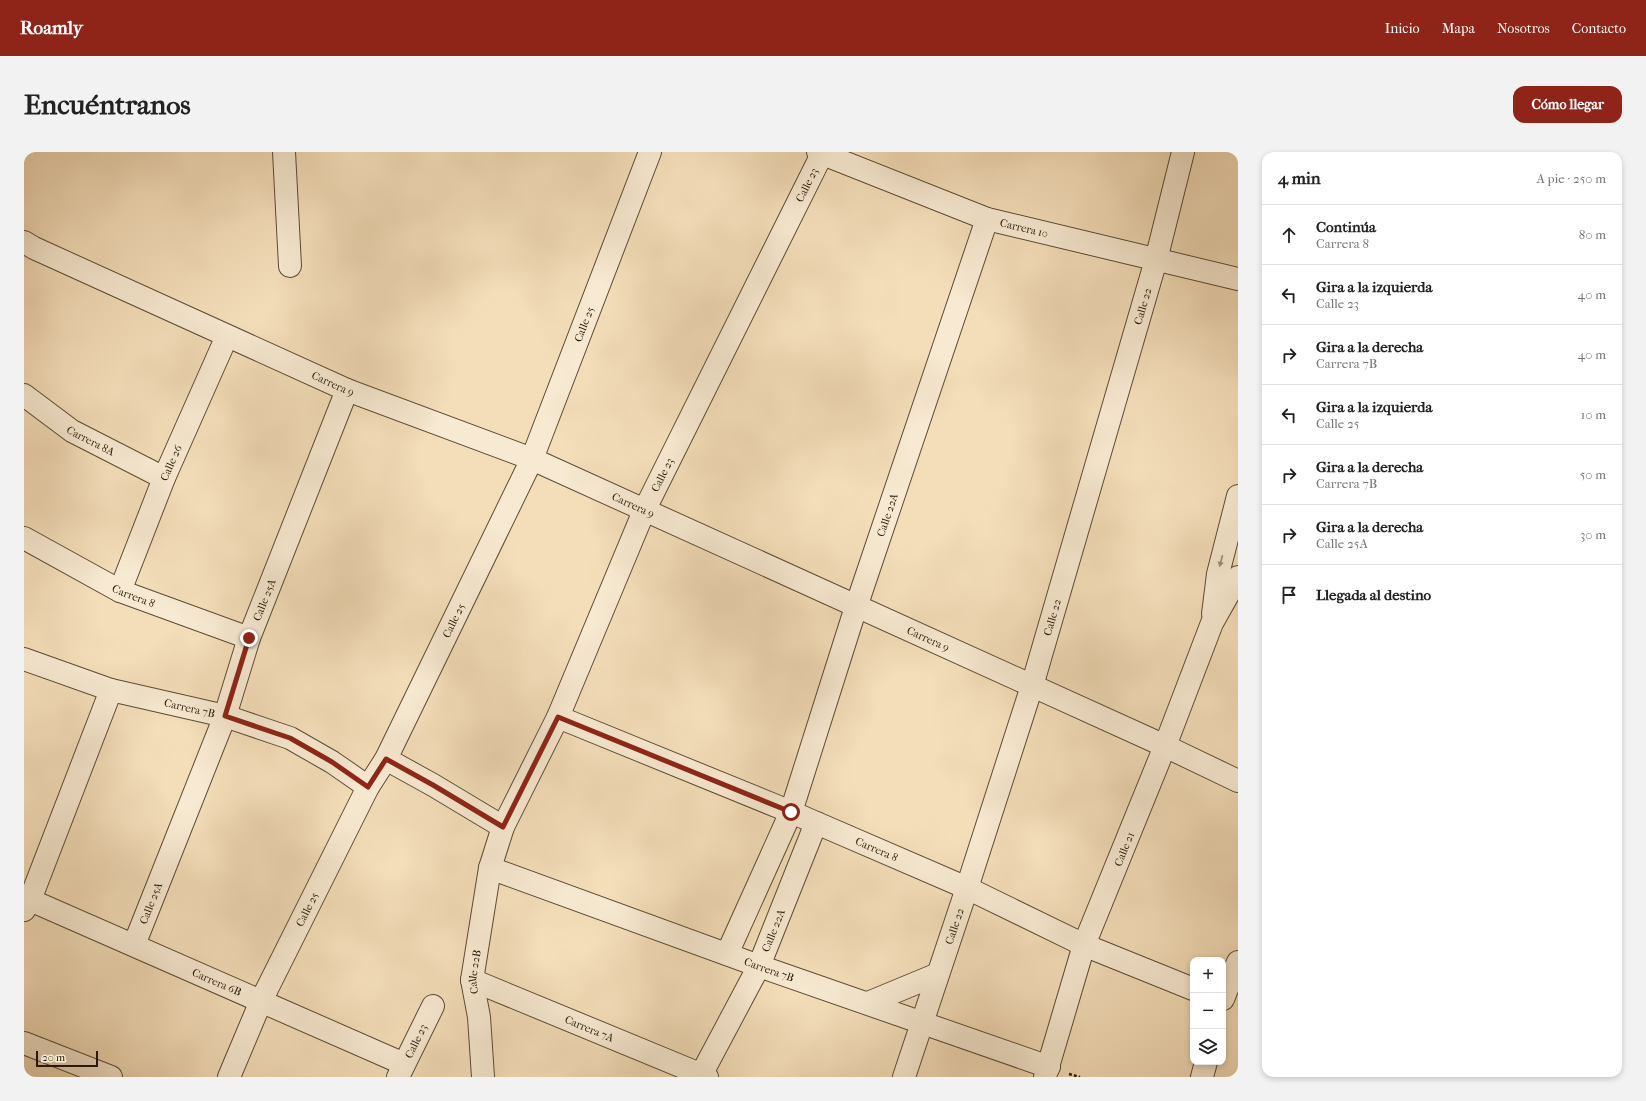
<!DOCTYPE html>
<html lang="es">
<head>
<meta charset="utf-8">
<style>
	body { margin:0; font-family:"IM FELL French Canon",serif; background:#f2f2f2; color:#222 }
	.controls { position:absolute; right:12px; bottom:12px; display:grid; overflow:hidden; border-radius:8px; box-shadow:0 2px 6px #0003 }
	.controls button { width:36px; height:36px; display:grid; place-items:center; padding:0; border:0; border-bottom:1px solid #e0e0e0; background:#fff; color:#222; font:20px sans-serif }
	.scale { position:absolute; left:12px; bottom:10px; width:62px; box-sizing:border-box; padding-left:4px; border:2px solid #2a1b09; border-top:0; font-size:11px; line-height:14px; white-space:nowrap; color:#2a1b09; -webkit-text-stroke:3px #f8ead2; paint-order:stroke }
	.stop { position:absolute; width:12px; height:12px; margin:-9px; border:3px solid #8f2418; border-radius:50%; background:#fff }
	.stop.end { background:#8f2418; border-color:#fff; box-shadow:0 1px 4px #0008 }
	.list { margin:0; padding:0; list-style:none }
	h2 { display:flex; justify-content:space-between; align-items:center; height:52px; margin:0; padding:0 16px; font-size:17px }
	h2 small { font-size:13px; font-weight:400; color:#767676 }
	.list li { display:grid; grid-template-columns:26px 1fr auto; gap:12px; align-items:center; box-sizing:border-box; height:60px; padding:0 16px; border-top:1px solid #e0e0e0 }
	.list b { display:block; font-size:15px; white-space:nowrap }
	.list p { margin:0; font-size:13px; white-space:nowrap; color:#767676 }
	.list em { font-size:13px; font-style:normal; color:#767676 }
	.icon { flex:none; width:22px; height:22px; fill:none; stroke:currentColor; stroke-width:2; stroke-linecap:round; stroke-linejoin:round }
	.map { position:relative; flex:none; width:1214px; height:925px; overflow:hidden; border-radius:12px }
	header { display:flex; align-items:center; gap:24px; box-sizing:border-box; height:56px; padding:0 20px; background:#8f2418; color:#fff }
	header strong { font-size:19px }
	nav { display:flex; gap:22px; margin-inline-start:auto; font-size:14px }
	.intro { display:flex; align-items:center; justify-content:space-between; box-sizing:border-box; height:96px; padding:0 24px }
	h1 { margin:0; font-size:28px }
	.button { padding:10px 18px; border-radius:12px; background:#8f2418; color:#fff; font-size:14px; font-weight:700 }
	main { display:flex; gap:24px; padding:0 24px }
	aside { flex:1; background:#fff; border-radius:12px; box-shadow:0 2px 6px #0003 }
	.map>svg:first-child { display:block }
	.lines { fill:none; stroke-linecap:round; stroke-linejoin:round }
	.minor-casing { stroke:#5c4c35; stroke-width:24 }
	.tertiary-casing { stroke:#5c4c35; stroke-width:24 }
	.path { stroke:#2a1b09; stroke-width:2.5; stroke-dasharray:3 2; stroke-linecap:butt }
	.minor { stroke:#f8ead2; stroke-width:22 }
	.tertiary { stroke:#f8ead2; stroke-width:22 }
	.oneway { fill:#9b8d78 }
	.route { stroke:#8f2418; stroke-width:5 }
	.labels { text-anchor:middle; stroke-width:3.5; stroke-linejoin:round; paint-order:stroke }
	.street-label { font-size:11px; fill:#2a1b09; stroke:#f8ead2 }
</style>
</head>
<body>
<header>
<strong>Roamly</strong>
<nav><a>Inicio</a><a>Mapa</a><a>Nosotros</a><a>Contacto</a></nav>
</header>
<div class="intro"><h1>Encuéntranos</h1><a class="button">Cómo llegar</a></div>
<main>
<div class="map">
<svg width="1214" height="925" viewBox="0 0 1214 925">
	<rect width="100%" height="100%" fill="#f4deba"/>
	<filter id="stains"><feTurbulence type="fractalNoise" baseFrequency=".005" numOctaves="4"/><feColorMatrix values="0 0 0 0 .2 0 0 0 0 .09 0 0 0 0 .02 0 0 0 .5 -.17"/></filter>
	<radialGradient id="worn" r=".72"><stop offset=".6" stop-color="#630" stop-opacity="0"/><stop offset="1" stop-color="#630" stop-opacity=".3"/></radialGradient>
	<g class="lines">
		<defs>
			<g id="minor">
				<path d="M260 0 266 114"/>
				<path id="s1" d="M794 0 963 67 1214 127"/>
				<path id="s2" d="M0 90 10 96 323 238 508 307 1141 594 1060 793 1021 925"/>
				<path id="s3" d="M0 243 48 279 140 326"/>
				<path id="s4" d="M0 386 96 439 225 486"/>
				<path id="s5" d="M96 439 140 326 203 184"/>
				<path id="s6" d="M0 507 87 538 201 564 266 586 308 610 344 635"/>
				<path id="s7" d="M534 565 767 660 943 736 1060 793 1169 837"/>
				<path d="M362 607 409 633 479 675"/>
				<path id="s8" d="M466 716 735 814 1025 915"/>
				<path id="s9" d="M6 748 380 912"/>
				<path d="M0 758 6 748 87 538"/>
				<path id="s10" d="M110 793 201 564 225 486 323 238"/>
				<path id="s11" d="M703 802 767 660 832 455 963 67"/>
				<path id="s12" d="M448 828 683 925"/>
				<path d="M1199 847 1214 810"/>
				<path d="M844 851 914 822"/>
				<path d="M0 891 87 925"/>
				<path id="s13" d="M205 925 237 849 344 635 362 607 508 307 626 0"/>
				<path id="s14" d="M374 925 409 854"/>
				<path id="s15" d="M459 925 455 865 448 828 466 716 479 675 534 565 620 359 798 2"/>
				<path id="s16" d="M676 925 735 814 792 671"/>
				<path id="s17" d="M880 925 943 736 1008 534 1132 108 1159 0"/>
				<path d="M1178 925 1182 910"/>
			</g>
			<g id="tertiary">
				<path d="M1214 425 1188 471 1141 594 1214 629"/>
				<path d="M1189 462 1194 422 1214 344"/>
			</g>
		</defs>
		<use href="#minor" class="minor-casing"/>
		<use href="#tertiary" class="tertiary-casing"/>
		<path class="path" d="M1045 922 1056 925"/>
		<use href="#minor" class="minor"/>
		<use href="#tertiary" class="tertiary"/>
	</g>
	<defs><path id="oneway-solid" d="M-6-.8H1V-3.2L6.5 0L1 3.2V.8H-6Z"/></defs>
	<use class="oneway" href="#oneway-solid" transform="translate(1197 409) rotate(105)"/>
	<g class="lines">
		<path class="route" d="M225 486 201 564 266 586 308 610 344 635 362 607 409 633 479 675 534 565 767 660"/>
	</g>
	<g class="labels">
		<g class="street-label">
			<text dy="4" stroke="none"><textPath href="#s15" startOffset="965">Calle 23</textPath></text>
			<text dy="4" stroke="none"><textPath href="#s1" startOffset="220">Carrera 10</textPath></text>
			<text dy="4" stroke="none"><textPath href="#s17" startOffset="807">Calle 22</textPath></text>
			<text dy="4" stroke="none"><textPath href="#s13" startOffset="833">Calle 25</textPath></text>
			<text dy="4" stroke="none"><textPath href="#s2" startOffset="340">Carrera 9</textPath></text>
			<text dy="4" stroke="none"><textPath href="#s3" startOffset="81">Carrera 8A</textPath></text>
			<text dy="4" stroke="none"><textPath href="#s5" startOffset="138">Calle 26</textPath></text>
			<text dy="4" stroke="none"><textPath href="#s15" startOffset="641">Calle 23</textPath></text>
			<text dy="4" stroke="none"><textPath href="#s2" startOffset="664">Carrera 9</textPath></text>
			<text dy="4" stroke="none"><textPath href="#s11" startOffset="468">Calle 22A</textPath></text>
			<text dy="4" stroke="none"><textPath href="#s4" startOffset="124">Carrera 8</textPath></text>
			<text dy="4" stroke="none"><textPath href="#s10" startOffset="369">Calle 25A</textPath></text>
			<text dy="4" stroke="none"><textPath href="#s17" startOffset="483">Calle 22</textPath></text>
			<text dy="4" stroke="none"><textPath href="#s13" startOffset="509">Calle 25</textPath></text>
			<text dy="4" stroke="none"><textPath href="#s2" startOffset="988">Carrera 9</textPath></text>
			<text dy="4" stroke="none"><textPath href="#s6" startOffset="173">Carrera 7B</textPath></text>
			<text dy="4" stroke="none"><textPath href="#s7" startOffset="345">Carrera 8</textPath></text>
			<text transform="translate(1100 697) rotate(-68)" y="4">Calle 21</text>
			<text dy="4" stroke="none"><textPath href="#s10" startOffset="45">Calle 25A</textPath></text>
			<text dy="4" stroke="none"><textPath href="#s13" startOffset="185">Calle 25</textPath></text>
			<text dy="4" stroke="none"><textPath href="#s17" startOffset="159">Calle 22</textPath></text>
			<text dy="4" stroke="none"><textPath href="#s16" startOffset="164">Calle 22A</textPath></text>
			<text dy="4" stroke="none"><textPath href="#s8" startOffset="297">Carrera 7B</textPath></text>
			<text dy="4" stroke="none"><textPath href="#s15" startOffset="106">Calle 22B</textPath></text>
			<text dy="4" stroke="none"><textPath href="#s9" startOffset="204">Carrera 6B</textPath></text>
			<text dy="4" stroke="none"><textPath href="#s12" startOffset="127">Carrera 7A</textPath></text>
			<text dy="4" stroke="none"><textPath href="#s14" startOffset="40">Calle 23</textPath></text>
		</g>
	</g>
	<rect width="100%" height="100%" filter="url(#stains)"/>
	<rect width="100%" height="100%" fill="url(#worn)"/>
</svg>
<div class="controls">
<button>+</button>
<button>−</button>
<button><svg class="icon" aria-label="layers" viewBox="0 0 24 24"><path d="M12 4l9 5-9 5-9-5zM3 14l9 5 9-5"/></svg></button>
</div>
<div class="scale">20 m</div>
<div class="stop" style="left:767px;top:660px"></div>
<div class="stop end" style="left:225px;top:486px"></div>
</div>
<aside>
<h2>4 min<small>A pie · 250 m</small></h2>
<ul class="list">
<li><svg class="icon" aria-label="ahead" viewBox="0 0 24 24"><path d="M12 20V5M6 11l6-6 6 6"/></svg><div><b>Continúa</b><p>Carrera 8</p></div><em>80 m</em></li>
<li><svg class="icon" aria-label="left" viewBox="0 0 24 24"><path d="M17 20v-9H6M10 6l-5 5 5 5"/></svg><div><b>Gira a la izquierda</b><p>Calle 23</p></div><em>40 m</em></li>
<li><svg class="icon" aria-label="right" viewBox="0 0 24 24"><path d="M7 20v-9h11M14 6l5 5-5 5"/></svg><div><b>Gira a la derecha</b><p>Carrera 7B</p></div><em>40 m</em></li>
<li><svg class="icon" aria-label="left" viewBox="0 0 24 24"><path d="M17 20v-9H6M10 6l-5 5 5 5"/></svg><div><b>Gira a la izquierda</b><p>Calle 25</p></div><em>10 m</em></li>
<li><svg class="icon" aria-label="right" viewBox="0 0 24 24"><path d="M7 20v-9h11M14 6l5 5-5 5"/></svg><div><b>Gira a la derecha</b><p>Carrera 7B</p></div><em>50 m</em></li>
<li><svg class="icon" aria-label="right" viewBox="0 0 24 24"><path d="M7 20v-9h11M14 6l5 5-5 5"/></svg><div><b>Gira a la derecha</b><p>Calle 25A</p></div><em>30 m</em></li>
<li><svg class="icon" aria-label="arrive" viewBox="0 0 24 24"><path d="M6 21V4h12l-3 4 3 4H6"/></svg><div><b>Llegada al destino</b></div></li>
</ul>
</aside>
</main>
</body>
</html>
